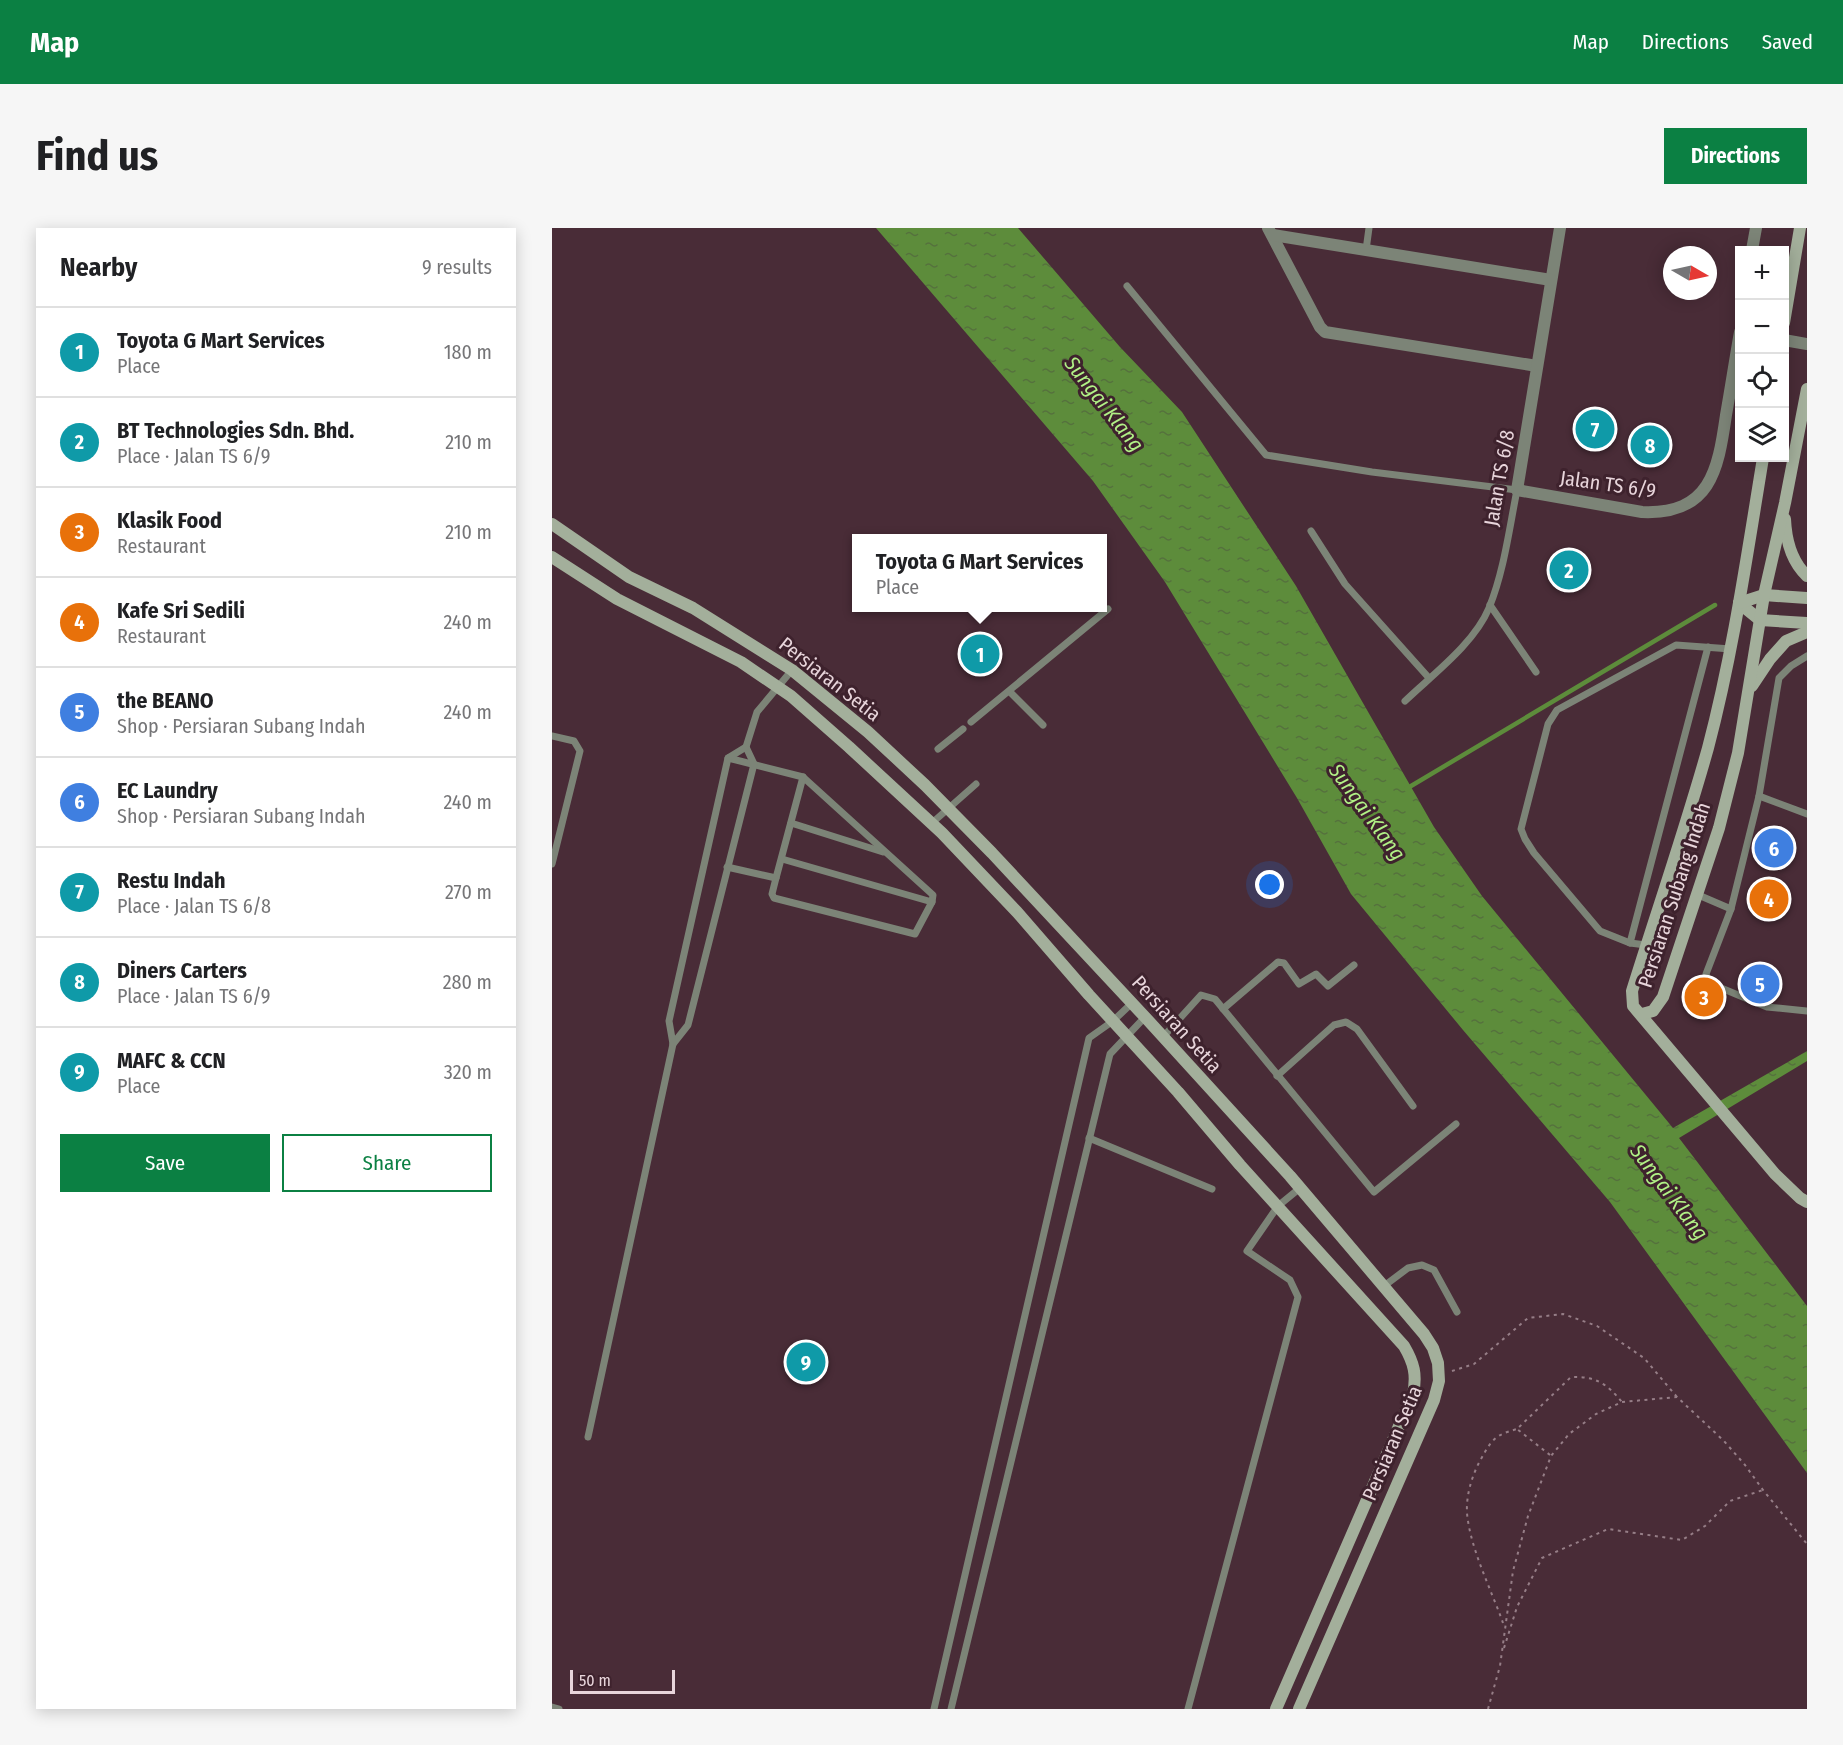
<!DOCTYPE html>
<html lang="en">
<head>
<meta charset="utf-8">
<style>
	body { margin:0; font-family:"Fira Sans Condensed",sans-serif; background:#f6f6f6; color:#202124 }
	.controls { position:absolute; right:18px; top:18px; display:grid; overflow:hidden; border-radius:0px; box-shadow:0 3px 15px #0003 }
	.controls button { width:54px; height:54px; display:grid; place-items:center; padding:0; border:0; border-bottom:2px solid #e0e0e0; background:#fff; color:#202124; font:30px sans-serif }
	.compass { position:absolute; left:1111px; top:18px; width:54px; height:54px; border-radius:50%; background:#fff; box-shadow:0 3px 15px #0003; rotate:99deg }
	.scale { position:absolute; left:18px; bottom:15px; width:105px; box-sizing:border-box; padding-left:6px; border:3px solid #e8d5db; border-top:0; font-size:16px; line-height:21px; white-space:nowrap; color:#e8d5db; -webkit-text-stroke:4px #3e222d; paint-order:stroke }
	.you { position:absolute; left:718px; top:657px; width:21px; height:21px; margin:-15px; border:4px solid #fff; border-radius:50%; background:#1a73e8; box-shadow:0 0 0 9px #1a73e833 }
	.badge { display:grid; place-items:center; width:39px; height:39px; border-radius:50%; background:#0b8043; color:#fff; font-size:20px; font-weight:700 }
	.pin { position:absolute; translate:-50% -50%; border:3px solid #fff; box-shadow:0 2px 6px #0006 }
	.popup { position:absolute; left:300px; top:306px; width:255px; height:78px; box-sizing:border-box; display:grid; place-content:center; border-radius:0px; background:#fff; filter:drop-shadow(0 2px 4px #0005); font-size:20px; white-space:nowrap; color:#757577 }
	.popup b { font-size:22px; color:#202124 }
	.popup::after { content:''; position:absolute; left:50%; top:100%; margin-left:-12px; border:12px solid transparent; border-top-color:#fff }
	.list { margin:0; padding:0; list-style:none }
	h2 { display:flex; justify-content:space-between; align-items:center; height:78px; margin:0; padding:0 24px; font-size:26px }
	h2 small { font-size:20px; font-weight:400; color:#757577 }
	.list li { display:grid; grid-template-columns:39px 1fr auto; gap:18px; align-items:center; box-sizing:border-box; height:90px; padding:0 24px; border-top:2px solid #e0e0e0 }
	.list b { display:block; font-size:22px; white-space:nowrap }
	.list p { margin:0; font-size:20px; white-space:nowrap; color:#757577 }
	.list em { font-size:20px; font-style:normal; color:#757577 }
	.actions { display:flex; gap:12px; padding:18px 24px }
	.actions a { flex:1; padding:14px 0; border:2px solid #0b8043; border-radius:0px; text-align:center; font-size:21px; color:#0b8043 }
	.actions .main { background:#0b8043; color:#fff }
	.icon { flex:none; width:33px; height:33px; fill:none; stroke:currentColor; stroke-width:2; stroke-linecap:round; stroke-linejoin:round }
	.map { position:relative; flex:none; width:1255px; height:1481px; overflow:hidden; border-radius:0px }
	header { display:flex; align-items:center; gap:36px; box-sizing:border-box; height:84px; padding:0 30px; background:#0b8043; color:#fff }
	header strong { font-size:28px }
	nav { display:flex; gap:33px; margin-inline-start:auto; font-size:21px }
	.intro { display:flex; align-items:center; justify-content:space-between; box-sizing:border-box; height:144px; padding:0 36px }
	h1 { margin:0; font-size:42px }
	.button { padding:15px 27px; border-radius:0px; background:#0b8043; color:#fff; font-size:21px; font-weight:700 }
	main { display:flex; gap:36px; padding:0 36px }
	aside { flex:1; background:#fff; border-radius:0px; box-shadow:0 3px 15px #0003 }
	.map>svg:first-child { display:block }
	.water { fill:url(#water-ripples) }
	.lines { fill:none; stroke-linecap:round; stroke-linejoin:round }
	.stream { stroke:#5d8c3b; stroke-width:4.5 }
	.path { stroke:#967e87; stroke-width:2; stroke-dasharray:3 4.5; stroke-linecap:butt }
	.lane { stroke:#7c8477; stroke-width:7 }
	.street { stroke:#7c8477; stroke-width:12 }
	.secondary { stroke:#a3af9b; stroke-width:12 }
	.labels { text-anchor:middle; stroke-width:6; stroke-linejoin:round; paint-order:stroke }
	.street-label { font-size:20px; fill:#e8d5db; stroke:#3e222d }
	.water-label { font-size:21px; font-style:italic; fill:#b1f186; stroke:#3e222d }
</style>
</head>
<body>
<header>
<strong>Map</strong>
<nav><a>Map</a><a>Directions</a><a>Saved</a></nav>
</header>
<div class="intro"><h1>Find us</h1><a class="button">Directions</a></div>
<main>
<aside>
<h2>Nearby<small>9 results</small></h2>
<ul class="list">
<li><span class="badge" style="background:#0f9aa8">1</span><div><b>Toyota G Mart Services</b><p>Place</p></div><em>180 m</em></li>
<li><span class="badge" style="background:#0f9aa8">2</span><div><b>BT Technologies Sdn. Bhd.</b><p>Place · Jalan TS 6/9</p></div><em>210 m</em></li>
<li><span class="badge" style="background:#e8710a">3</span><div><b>Klasik Food</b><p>Restaurant</p></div><em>210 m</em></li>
<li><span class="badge" style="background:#e8710a">4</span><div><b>Kafe Sri Sedili</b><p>Restaurant</p></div><em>240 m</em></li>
<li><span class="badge" style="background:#3f7fe0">5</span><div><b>the BEANO</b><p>Shop · Persiaran Subang Indah</p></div><em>240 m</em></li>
<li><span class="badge" style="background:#3f7fe0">6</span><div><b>EC Laundry</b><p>Shop · Persiaran Subang Indah</p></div><em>240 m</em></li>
<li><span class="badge" style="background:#0f9aa8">7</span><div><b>Restu Indah</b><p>Place · Jalan TS 6/8</p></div><em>270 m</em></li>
<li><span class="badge" style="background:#0f9aa8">8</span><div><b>Diners Carters</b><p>Place · Jalan TS 6/9</p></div><em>280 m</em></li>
<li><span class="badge" style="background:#0f9aa8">9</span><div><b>MAFC &amp; CCN</b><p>Place</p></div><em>320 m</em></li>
</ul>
<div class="actions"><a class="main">Save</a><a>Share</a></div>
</aside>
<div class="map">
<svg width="1255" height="1481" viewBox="0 0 1255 1481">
	<defs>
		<pattern id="water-ripples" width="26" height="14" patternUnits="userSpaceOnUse" patternTransform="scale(1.5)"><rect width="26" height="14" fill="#5d8c3b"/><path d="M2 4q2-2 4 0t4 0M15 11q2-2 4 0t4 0" fill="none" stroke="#55713d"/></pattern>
	</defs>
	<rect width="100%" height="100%" fill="#492c37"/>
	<path class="water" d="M324 0H466L568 119 630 184 744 358 882 599 930 668 1121 900 1255 823V833L1127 910 1255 1078V1245L1058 974 911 802 799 666 745 570 613 354 541 253Z"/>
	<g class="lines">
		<path class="stream" d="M854 561 1163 377"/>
		<g class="path">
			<path d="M900 1143 922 1136 976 1090 1011 1086 1045 1098 1092 1130 1125 1169"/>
			<path d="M998 1227 965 1201 1019 1149C1044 1148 1055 1156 1070 1174"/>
			<path d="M951 1395C939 1361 918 1320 915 1285 914 1267 920 1247 929 1231 940 1211 943 1207 965 1201"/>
			<path d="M952 1420 965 1379 990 1330 1056 1301 1130 1312 1153 1298 1178 1273 1211 1262"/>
			<path d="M936 1481 948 1438 961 1343 976 1288 999 1228 1017 1206 1044 1186 1070 1174 1125 1169 1172 1213 1193 1237 1211 1262 1255 1316"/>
		</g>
		<g class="lane">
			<path d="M814 22 817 0"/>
			<path d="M575 58 714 227 820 244 965 262C957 302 952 343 937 380 922 416 880 447 853 473"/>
			<path d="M759 303 793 356 877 450"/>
			<path d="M938 377 984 444"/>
			<path d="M1255 428 1239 438 1227 450 1207 568 1179 681 1154 746 1157 755 1215 779 1255 783"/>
			<path d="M458 464 491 497"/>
			<path d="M419 494 556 381"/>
			<path d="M0 508 22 513 28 523 0 636"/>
			<path d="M386 521 411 501"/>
			<path d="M1207 568 1255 586"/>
			<path d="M239 595 331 624"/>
			<path d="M380 595 424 556"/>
			<path d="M230 631 380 674"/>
			<path d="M175 639 224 650 220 666 222 670 363 706 380 674 381 667 251 549 176 530"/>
			<path d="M224 650 251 549"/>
			<path d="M1144 666 1179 681"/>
			<path d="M1078 715 1048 703 982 625 973 611 969 601 996 496 1005 482 1124 417 1179 421"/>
			<path d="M1094 717 1078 715 1156 419"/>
			<path d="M671 781 726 734 732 735 747 756 764 746 776 758 802 737"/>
			<path d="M611 809 649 767 663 771 822 964 904 896"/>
			<path d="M121 816 136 797 202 536 194 519"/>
			<path d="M725 848 782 797 794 794 805 801 861 878"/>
			<path d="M537 910 660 961"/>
			<path d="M832 1058 856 1040 870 1037 882 1042 905 1084"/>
			<path d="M36 1209 121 816 117 793 176 530 194 519 205 484 240 442"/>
			<path d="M0 1479 7 1481"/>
			<path d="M382 1481 537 810 561 793 580 775"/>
			<path d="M399 1481 558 826 593 789"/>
			<path d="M636 1481 746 1069 738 1052 695 1023 726 978 748 960"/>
		</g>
		<g class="street">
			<path d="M716 0 768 99 773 104 985 138"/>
			<path d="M1008 0 965 262 1090 284C1158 287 1166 243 1174 187 1179 159 1183 132 1188 104"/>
			<path d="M721 7 999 52"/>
			<path d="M1200 22 1204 0"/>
			<path d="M1232 112 1255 116"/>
		</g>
		<g class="secondary">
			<path d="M1232 95 1248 0"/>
			<path d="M1211 230C1195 327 1181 425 1156 520 1133 602 1105 683 1080 763L1081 778 1223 946 1248 970 1255 974"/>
			<path d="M1233 291C1234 313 1239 333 1255 348"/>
			<path d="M0 296 77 349 141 380 240 442 316 504 373 557 440 625 593 789 738 948 872 1106 881 1120 886 1135 887 1153 882 1172 747 1481"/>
			<path d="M0 329 65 371 189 434 239 468 297 519 390 605 465 684 537 767 626 864 688 937 852 1118C862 1135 865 1147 861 1166L724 1481"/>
			<path d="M1187 375 1208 392 1255 395"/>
			<path d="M1187 375 1212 367 1255 370"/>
			<path d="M1200 458 1218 431 1234 413 1255 404"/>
			<path d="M1090 786 1101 783 1111 769 1167 600 1186 525 1212 367 1233 275 1255 161"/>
		</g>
	</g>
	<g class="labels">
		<g class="street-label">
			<text transform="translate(947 250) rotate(-80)" y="7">Jalan TS 6/8</text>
			<text transform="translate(1056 256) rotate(8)" y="7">Jalan TS 6/9</text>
			<text transform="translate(278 451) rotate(38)" y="7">Persiaran Setia</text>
			<text transform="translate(1122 667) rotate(-72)" y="7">Persiaran Subang Indah</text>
			<text transform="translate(625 796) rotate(48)" y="7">Persiaran Setia</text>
			<text transform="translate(840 1215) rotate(-67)" y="7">Persiaran Setia</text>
		</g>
		<g class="water-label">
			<text transform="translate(552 176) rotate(52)" y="7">Sungai Klang</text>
			<text transform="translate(815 584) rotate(54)" y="7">Sungai Klang</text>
			<text transform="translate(1117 964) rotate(53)" y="7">Sungai Klang</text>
		</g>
	</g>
</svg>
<div class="controls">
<button>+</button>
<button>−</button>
<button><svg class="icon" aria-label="locate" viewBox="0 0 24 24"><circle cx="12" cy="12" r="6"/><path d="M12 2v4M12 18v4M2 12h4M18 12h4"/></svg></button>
<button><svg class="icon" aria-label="layers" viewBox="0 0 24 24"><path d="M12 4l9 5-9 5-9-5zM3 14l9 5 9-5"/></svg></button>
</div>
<svg class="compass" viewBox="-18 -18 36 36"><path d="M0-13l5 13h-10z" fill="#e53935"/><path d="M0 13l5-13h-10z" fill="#757577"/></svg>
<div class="scale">50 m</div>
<div class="you"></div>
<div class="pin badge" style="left:428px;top:426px;background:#0f9aa8">1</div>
<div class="popup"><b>Toyota G Mart Services</b>Place</div>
<div class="pin badge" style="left:1017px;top:342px;background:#0f9aa8">2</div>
<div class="pin badge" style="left:1152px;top:769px;background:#e8710a">3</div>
<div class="pin badge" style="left:1217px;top:671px;background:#e8710a">4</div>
<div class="pin badge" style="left:1208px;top:756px;background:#3f7fe0">5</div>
<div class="pin badge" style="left:1222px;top:620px;background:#3f7fe0">6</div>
<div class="pin badge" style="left:1043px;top:201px;background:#0f9aa8">7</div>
<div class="pin badge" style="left:1098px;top:217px;background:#0f9aa8">8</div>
<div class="pin badge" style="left:254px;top:1134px;background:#0f9aa8">9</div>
</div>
</main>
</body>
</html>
